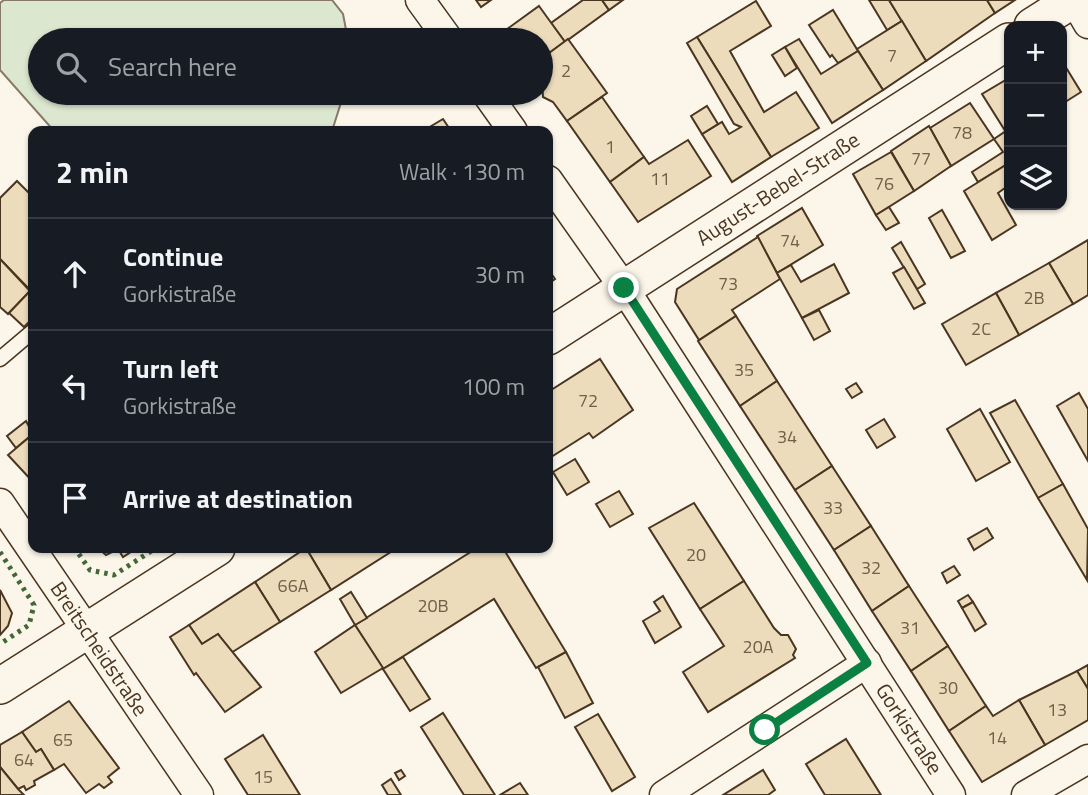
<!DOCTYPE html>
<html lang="en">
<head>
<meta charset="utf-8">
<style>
	body { margin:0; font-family:"Titillium Web",sans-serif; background:#242831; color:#f1f3f6 }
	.controls { position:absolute; right:21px; top:21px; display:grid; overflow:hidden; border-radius:14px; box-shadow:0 2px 5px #0004 }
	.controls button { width:63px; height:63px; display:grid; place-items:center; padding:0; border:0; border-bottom:2px solid #363941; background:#171b24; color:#f1f3f6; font:35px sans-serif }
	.stop { position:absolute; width:21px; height:21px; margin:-16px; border:5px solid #0b8043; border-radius:50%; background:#fff }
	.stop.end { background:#0b8043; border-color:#fff; box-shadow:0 2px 7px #0008 }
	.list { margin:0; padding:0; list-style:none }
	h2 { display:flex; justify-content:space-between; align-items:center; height:91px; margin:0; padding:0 28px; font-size:30px }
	h2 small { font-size:23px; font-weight:400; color:#9ea1a6 }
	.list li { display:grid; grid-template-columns:46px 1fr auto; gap:21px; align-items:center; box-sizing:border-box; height:112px; padding:0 28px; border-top:2px solid #363941 }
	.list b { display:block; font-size:26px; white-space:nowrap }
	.list p { margin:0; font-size:23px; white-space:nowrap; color:#9ea1a6 }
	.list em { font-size:23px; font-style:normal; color:#9ea1a6 }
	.icon { flex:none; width:38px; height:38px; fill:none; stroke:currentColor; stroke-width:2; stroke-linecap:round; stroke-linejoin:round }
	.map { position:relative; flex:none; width:1088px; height:795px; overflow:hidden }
	.search { position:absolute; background:#171b24; box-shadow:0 2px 5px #0004; left:28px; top:28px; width:525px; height:77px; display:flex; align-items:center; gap:18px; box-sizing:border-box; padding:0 24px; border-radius:38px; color:#9ea1a6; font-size:26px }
	.panel { position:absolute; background:#171b24; box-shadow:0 2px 5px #0004; left:28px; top:126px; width:525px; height:427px; border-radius:14px }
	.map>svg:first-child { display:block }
	.green { fill:#dce7d0; stroke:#887966; stroke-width:2 }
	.building { fill:#ecdcbc; stroke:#4a3520; stroke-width:2 }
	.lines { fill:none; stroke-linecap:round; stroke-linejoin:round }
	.service-casing { stroke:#4a3520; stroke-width:17 }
	.minor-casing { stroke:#4a3520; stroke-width:31 }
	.tertiary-casing { stroke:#4a3520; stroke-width:38 }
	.service { stroke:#fbf6e9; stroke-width:14 }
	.minor { stroke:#fbf6e9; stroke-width:28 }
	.tertiary { stroke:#fbf6e9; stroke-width:35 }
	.hedge { stroke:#436837; stroke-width:5; stroke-dasharray:3.5 5; stroke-linecap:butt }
	.route { stroke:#0b8043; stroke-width:9 }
	.labels { text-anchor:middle; stroke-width:5; stroke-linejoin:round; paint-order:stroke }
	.number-label { font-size:18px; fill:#725f47 }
	.street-label { font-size:21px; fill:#4a3520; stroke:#fbf6e9 }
</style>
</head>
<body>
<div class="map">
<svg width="1088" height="795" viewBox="0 0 1088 795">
	<rect width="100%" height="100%" fill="#fbf6e9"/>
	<path class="green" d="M4 0H332L343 14 348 40H40V93H344L332 131H54L0 70V3Z"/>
	<g class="building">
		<path d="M476 0H491L481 7Z"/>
		<path d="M583 0H602L609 10 565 42 551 23Z"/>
		<path d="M602 0H623L609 10Z"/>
		<path d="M869 0H889L902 21 887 30Z"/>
		<path d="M889 0H987L995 13 926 61Z"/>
		<path d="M987 0H1015L995 13Z"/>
		<path d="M756 1 771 26 730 51 764 112 796 92 819 128 771 157 697 37Z"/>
		<path d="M539 6 565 42 541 59V40H509L503 32Z"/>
		<path d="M833 10 858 51 838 63 832 55 830 57 809 25Z"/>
		<path d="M902 21 926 61 883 90 857 49Z"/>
		<path d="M697 37 771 157 732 182 702 134 722 122 729 134 741 127 734 124 687 43Z"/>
		<path d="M568 39 607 93 567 121 553 102 543 97 541 59Z"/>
		<path d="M799 39 821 74 858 51 883 90 832 123 785 47Z"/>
		<path d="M785 47 797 68 785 76 772 55Z"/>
		<path d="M1062 61 1081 92 1062 104Z"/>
		<path d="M1009 78V137L982 94Z"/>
		<path d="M602 97 644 157 610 182 567 121Z"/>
		<path d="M970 103 994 139 951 166 930 128Z"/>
		<path d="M707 106 718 124 702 134 691 116Z"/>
		<path d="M443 119 451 131H423Z"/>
		<path d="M929 126 951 166 914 191 891 151Z"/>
		<path d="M1006 131 1009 137V163L978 182 972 172 1003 152 994 139Z"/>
		<path d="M688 140 711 176 638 222 610 182 644 157 649 164Z"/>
		<path d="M891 152 914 191 876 215 853 174Z"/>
		<path d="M1009 163V185L998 193 1016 225 992 240 964 191Z"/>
		<path d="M17 181 33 197V293L0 259V198Z"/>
		<path d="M889 207 899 223 886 230 876 215Z"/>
		<path d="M802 208 823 245 777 273 757 236Z"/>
		<path d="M942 210 965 251 951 258 929 218Z"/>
		<path d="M758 237 780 279 732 310 736 316 699 340 675 302 677 289Z"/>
		<path d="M1088 240V295L1073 304 1049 263Z"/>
		<path d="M901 242 925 284 917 289 892 248Z"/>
		<path d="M0 259 30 291 8 314 0 307Z"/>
		<path d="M1049 263 1073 304 1019 335 996 293Z"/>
		<path d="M834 264 849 293 802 318 777 273 791 265 801 282Z"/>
		<path d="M904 267 925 303 914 309 893 273Z"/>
		<path d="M548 269 555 279 548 284Z"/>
		<path d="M30 291 33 293V318L24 327 9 313Z"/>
		<path d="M996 293 1019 335 966 365 942 324Z"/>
		<path d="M819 310 830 331 814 340 802 318Z"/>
		<path d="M736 316 777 381 740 406 698 341Z"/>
		<path d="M600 359 633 410 593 438 589 433 548 459V392Z"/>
		<path d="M777 381 832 466 795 490 740 406Z"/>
		<path d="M856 383 862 392 852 398 846 389Z"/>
		<path d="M1079 393 1088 409V461L1057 406Z"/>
		<path d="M1015 400 1063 484 1038 498 990 413Z"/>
		<path d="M980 409 1010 462 976 481 947 429Z"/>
		<path d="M884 419 895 437 877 448 866 430Z"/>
		<path d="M26 421 33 434 16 448 7 436Z"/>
		<path d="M33 434V482L8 455Z"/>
		<path d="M575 459 589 482 567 495 553 472Z"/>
		<path d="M832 466 871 526 834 550 795 490Z"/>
		<path d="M1063 484 1088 529 1087 580 1038 498Z"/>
		<path d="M619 491 633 514 610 527 596 504Z"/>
		<path d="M694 503 744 581 700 609 649 528Z"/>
		<path d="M871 526 909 586 872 611 834 550Z"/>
		<path d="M987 528 993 538 974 550 968 539Z"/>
		<path d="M98 548H137L123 557 118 549 106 555Z"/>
		<path d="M306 548H397L331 590Z"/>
		<path d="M306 548 331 590 280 622 255 582Z"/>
		<path d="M477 548H503L566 652 536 668 494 599 383 669 355 625Z"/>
		<path d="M954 566 960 575 947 583 942 573Z"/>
		<path d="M744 581 774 628 781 635H788L796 649 793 655 795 658 708 712 683 672 724 646 700 609Z"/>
		<path d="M255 582 280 622 231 653 218 634 202 644 189 625Z"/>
		<path d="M909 586 948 646 911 671 872 611Z"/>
		<path d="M0 590 12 613 8 626 0 635Z"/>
		<path d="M351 592 367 618 355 625 340 599Z"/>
		<path d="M968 595 973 602 962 608 958 601Z"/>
		<path d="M663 596 681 627 655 643 643 621 660 611 654 602Z"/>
		<path d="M973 602 986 624 975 631 962 608Z"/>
		<path d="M189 625 202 644 218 634 261 687 225 712 196 673 194 675 170 637Z"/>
		<path d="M355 625 383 668 341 693 315 652Z"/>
		<path d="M948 646 986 706 949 731 911 671Z"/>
		<path d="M566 652 593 703 565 718 538 667Z"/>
		<path d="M403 657 430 699 410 711 383 669Z"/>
		<path d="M1088 665V689L1077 671Z"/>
		<path d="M1077 671 1088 689V720L1045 745 1019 700Z"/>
		<path d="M1019 700 1045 745 982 782 949 731 986 706 993 716Z"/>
		<path d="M69 701 119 768 108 777 112 782 104 788 99 784 86 793 64 764 54 770 41 749 36 752 22 732Z"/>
		<path d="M443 713 495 795H464L421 727Z"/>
		<path d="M598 714 635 777 612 791 575 727Z"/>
		<path d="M22 732 36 752 41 749 54 770 34 781 35 785 26 790 24 786 18 789 0 767V745Z"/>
		<path d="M263 735 300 795H248L225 759Z"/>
		<path d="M846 739 881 795H825L806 764Z"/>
		<path d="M0 767 18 789 24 795H0Z"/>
		<path d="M401 770 405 776 399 780 395 773Z"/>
		<path d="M763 770 775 790 768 795H723Z"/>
		<path d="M391 779 401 795H388L382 785Z"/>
		<path d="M520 783 528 795H500Z"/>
	</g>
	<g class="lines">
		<defs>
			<path id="service" d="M0 359 33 331"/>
			<g id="minor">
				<path d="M420 0 449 40"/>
				<path d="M1074 0 1088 24"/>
				<path d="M486 93 513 131"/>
				<path d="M548 180 624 288 951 795"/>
				<path d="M0 503 199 795"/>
				<path d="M664 795 867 663"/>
				<path d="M1026 795 1088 759"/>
			</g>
			<g id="tertiary">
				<path d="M1032 26 1073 0"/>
				<path d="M548 337 1009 41"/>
				<path d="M0 686 217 548"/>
			</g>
		</defs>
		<use href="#service" class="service-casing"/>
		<use href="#minor" class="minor-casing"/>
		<use href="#tertiary" class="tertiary-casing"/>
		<use href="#service" class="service"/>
		<use href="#minor" class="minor"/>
		<use href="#tertiary" class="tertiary"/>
		<g class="hedge">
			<path d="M79 548 76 550 90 570 114 575 156 548"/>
			<path d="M0 552 34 605 29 625 0 644"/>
		</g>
	</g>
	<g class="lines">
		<path class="route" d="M624 288 867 663 765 730"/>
	</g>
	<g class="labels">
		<g class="number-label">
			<text x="892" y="62">7</text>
			<text x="566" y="77">2</text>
			<text x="962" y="139">78</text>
			<text x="610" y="153">1</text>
			<text x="921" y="165">77</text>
			<text x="660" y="185">11</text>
			<text x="884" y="190">76</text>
			<text x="790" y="247">74</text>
			<text x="728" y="290">73</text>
			<text x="1034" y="304">2B</text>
			<text x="981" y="335">2C</text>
			<text x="744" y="376">35</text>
			<text x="588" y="407">72</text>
			<text x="787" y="443">34</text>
			<text x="833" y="514">33</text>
			<text x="696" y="561">20</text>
			<text x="871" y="574">32</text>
			<text x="293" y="592">66A</text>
			<text x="433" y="612">20B</text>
			<text x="910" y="634">31</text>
			<text x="758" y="653">20A</text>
			<text x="948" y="694">30</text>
			<text x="1057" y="716">13</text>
			<text x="997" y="744">14</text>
			<text x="63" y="746">65</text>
			<text x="24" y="766">64</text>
			<text x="263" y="783">15</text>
		</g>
		<g class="street-label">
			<text transform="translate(778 189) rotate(-33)" y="7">August-Bebel-Straße</text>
			<text transform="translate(99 649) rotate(56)" y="7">Breitscheidstraße</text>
			<text transform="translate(909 729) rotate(57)" y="7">Gorkistraße</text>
		</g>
	</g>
</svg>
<div class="controls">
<button>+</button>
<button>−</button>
<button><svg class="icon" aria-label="layers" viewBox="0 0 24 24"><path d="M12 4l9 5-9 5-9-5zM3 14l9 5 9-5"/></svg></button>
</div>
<div class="stop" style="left:765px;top:730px"></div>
<div class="stop end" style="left:624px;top:288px"></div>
<div class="search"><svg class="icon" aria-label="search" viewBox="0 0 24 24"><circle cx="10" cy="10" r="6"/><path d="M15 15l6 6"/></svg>Search here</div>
<section class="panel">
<h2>2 min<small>Walk · 130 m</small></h2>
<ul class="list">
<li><svg class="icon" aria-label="ahead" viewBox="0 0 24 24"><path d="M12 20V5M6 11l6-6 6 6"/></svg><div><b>Continue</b><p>Gorkistraße</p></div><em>30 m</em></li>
<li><svg class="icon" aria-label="left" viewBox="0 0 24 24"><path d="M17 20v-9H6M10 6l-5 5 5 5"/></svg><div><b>Turn left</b><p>Gorkistraße</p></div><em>100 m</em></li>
<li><svg class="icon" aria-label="arrive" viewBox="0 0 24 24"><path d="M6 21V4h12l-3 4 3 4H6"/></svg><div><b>Arrive at destination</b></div></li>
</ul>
</section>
</div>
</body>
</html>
